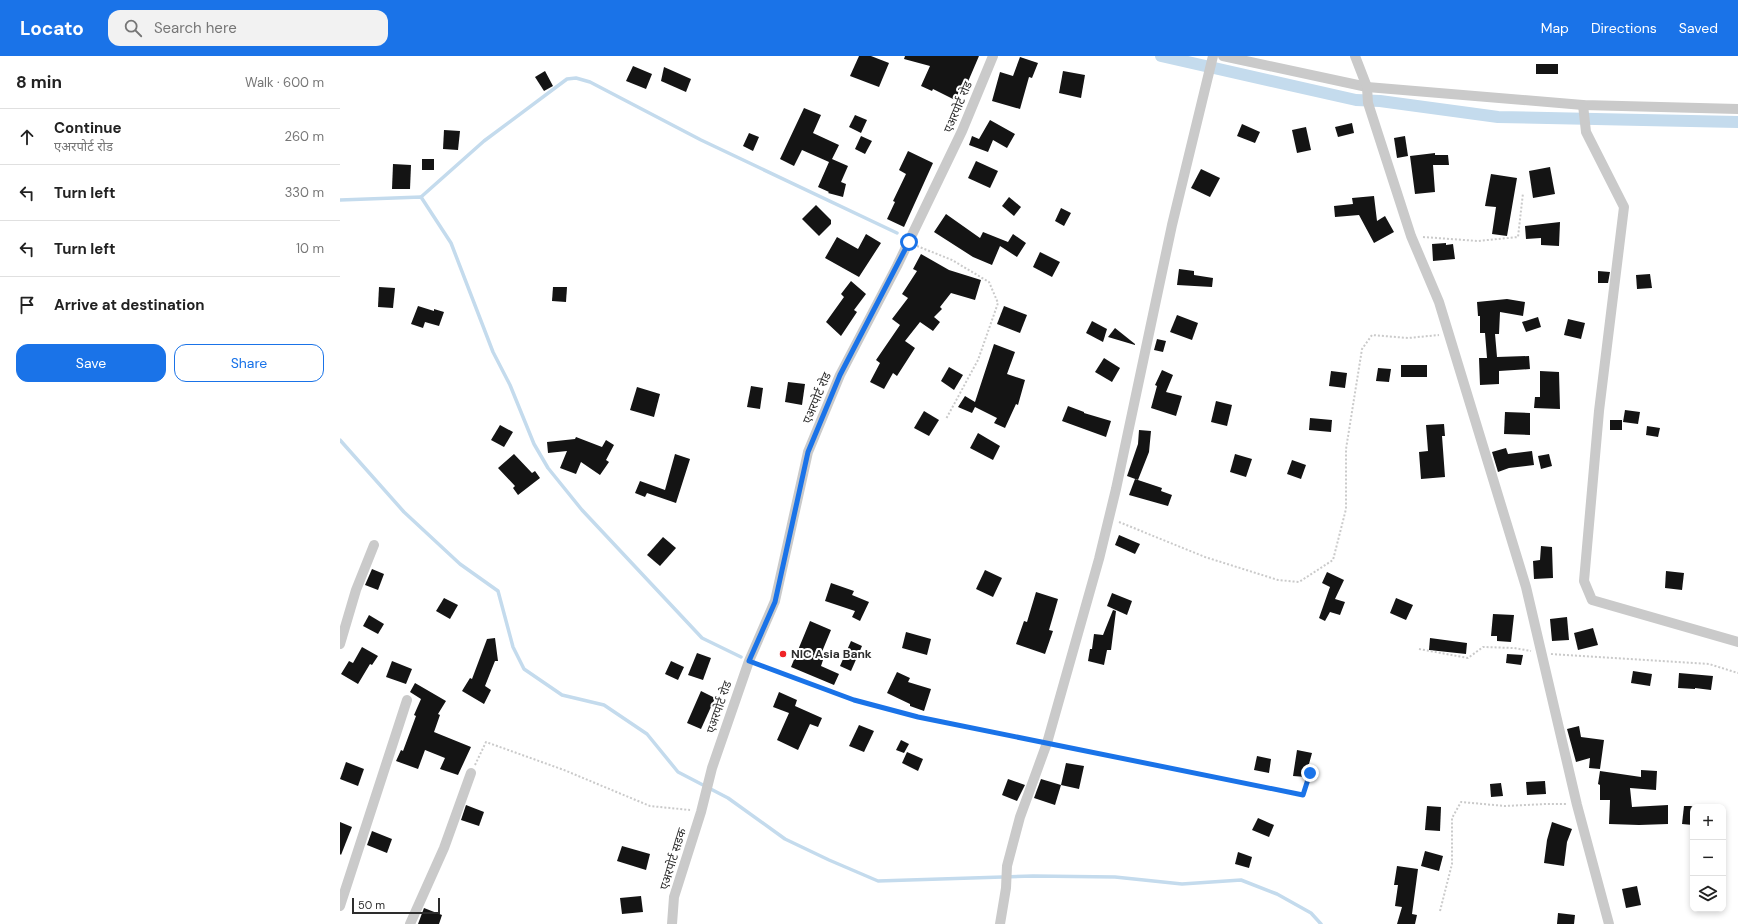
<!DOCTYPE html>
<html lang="en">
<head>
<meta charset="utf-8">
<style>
	body { margin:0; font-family:"DM Sans","Noto Sans Devanagari",sans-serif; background:#f2f2f2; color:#222 }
	.controls { position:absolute; right:12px; bottom:12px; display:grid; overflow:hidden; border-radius:8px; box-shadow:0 2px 6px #0003 }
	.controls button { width:36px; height:36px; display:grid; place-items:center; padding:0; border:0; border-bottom:1px solid #e0e0e0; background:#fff; color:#222; font:20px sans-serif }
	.scale { position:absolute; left:12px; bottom:10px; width:88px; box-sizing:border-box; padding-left:4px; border:2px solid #2d2d2d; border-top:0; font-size:11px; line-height:14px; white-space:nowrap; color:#2d2d2d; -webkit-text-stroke:3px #fff; paint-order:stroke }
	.stop { position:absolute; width:12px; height:12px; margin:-9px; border:3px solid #1a73e8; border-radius:50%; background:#fff }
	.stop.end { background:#1a73e8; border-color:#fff; box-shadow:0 1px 4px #0008 }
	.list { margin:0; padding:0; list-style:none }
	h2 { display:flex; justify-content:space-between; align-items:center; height:52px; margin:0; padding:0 16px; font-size:17px }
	h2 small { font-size:13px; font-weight:400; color:#767676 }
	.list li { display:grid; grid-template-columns:26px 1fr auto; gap:12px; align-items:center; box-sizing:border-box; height:56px; padding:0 16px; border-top:1px solid #e0e0e0 }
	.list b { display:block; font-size:15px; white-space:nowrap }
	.list p { margin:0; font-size:13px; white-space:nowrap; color:#767676 }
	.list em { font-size:13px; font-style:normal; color:#767676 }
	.actions { display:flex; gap:8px; padding:12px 16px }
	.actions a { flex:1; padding:9px 0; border:1px solid #1a73e8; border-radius:12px; text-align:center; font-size:14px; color:#1a73e8 }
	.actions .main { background:#1a73e8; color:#fff }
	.icon { flex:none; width:22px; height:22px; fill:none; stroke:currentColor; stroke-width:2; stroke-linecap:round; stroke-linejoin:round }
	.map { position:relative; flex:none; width:1398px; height:868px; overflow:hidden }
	header { display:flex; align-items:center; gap:24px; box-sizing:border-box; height:56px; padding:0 20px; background:#1a73e8; color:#fff }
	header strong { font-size:19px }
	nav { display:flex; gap:22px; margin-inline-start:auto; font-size:14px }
	.search { width:280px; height:36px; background:#f2f2f2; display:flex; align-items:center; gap:10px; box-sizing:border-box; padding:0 14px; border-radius:12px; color:#767676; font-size:15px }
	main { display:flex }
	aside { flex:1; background:#fff }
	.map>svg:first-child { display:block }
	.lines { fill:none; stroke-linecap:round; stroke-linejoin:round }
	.stream { stroke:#c4dbed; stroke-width:3.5 }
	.canal { stroke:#c4dbed; stroke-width:12 }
	.building { fill:#141414 }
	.path { stroke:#cacaca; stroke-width:2; stroke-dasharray:2 2; stroke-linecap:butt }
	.street { stroke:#cacaca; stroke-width:10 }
	.route { stroke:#1a73e8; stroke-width:5 }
	.poi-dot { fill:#f02326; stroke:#fff; stroke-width:1.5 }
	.labels { text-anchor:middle; stroke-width:4; stroke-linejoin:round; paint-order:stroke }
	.street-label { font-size:12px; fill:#2d2d2d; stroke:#fff }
	.poi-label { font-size:12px; font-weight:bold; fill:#2d2d2d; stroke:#fff; text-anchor:start }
</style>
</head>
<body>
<header>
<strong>Locato</strong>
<div class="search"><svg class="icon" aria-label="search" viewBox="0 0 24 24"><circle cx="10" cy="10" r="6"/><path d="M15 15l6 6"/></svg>Search here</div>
<nav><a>Map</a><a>Directions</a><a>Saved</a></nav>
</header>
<main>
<aside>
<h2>8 min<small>Walk · 600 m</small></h2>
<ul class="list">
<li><svg class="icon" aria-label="ahead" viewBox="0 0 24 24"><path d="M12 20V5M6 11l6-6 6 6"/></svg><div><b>Continue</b><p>एअरपोर्ट रोड</p></div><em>260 m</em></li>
<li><svg class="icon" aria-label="left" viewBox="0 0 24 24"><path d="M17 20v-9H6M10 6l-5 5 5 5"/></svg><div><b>Turn left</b></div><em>330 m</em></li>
<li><svg class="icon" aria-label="left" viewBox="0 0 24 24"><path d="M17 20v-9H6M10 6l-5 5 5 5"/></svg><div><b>Turn left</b></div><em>10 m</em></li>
<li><svg class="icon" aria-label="arrive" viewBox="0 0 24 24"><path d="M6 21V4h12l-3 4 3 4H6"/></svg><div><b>Arrive at destination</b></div></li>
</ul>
<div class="actions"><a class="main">Save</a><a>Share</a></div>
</aside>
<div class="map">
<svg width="1398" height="868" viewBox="0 0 1398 868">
	<rect width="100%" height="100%" fill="#fff"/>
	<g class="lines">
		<g class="stream">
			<path d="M81 141 144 85 227 23 236 22 250 26 361 84 557 177"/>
			<path d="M0 144 81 141 111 187 153 296 170 329 194 388 208 412 242 454 362 582 401 601"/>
			<path d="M0 384 64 456 120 508 158 535 173 591 184 613 222 639 264 649 307 678 338 716 388 742 445 783 489 804 538 825 693 820 775 821 842 828 901 824 937 838 971 857 981 868"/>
		</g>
		<path class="canal" d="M821 0 1016 44 1040 45 1158 61 1398 66"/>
	</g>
	<g class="building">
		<path d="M519 0H531L549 7 539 31 510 20Z"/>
		<path d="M565 0H639L624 35 620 34 615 44 593 33 592 35 581 30 590 10 564 3Z"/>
		<path d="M680 1 698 7 692 22 689 21 680 53 652 45 660 16 673 20Z"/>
		<rect x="1196" y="8" width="22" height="10"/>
		<path d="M293 10 312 18 306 33 286 25Z"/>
		<path d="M324 11 351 23 346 36 321 25Z"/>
		<path d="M205 15 213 30 204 35 195 21Z"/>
		<path d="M723 15 745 19 741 42 719 37Z"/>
		<path d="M464 52 481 59 473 77 499 89 492 103 508 110 501 126 506 128 503 141 488 137 489 136 478 131 489 106 462 94 454 110 440 103Z"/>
		<path d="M515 59 527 64 521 77 509 71Z"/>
		<path d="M650 64 675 78 667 92 653 84 648 96 629 89 632 80 639 83Z"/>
		<path d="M1012 67 1014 77 998 81 995 71Z"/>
		<path d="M902 68 920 76 915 87 897 80Z"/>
		<path d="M966 71 971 94 957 97 952 74Z"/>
		<path d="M104 74 120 75 118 94 103 93Z"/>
		<path d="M409 77 419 81 413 95 403 90Z"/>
		<path d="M521 80 532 85 525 98 515 93Z"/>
		<path d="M1065 80 1068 100 1057 102 1054 82Z"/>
		<path d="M568 95 593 107 564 171 547 163 555 146 553 145 566 118 559 114Z"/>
		<path d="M1095 97V99H1108L1109 109H1093L1095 136 1075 138 1070 100Z"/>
		<rect x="82" y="103" width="12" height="11"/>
		<path d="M636 105 658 115 650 132 628 122Z"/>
		<path d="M53 108 71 109 70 133H52Z"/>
		<path d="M1210 111 1215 138 1193 142 1189 115Z"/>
		<path d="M861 113 880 122 870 141 851 132Z"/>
		<path d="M1151 118 1177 122 1167 180 1152 178 1156 151 1145 150Z"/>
		<path d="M1034 140 1037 165 1045 160 1054 176 1034 187 1019 159 995 161 994 150 1013 148 1012 142Z"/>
		<path d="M669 141 681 151 674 160 662 150Z"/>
		<path d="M476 149 491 164V168L479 180 462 163Z"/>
		<path d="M721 152 731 157 724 170 715 165Z"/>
		<path d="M606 158 640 182 643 176 668 186 673 178 686 187 677 201 660 190 652 209 633 201 594 176Z"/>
		<path d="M1220 166 1219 190 1201 189V182L1186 183 1185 170Z"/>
		<path d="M526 178 541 187 519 221 485 202 497 181 518 193Z"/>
		<path d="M1106 187V189L1113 188 1115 203 1093 205 1092 188Z"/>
		<path d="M700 196 720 206 712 221 693 211Z"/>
		<path d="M581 198 609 214 641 224 635 244 611 237 600 251 602 253 594 261 600 266 593 275 580 266 565 285 575 292 557 320 553 317 544 333 530 326 540 307 536 304 560 269 552 263 568 242 562 238 577 215 573 213Z"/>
		<path d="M839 213 854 215V219L873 222 872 231 837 229Z"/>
		<path d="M1258 215 1270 216 1268 227H1258Z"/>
		<path d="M1310 218 1312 232 1297 233 1296 219Z"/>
		<path d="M511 225 526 238 514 254 517 256 501 280 486 266 504 241 501 238Z"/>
		<path d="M39 231 55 232 53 252 38 251Z"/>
		<path d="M213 231H227L226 246 212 245Z"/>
		<path d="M1167 243 1185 246 1183 260 1160 256 1159 278H1155L1157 301 1189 300 1190 313 1159 315V328L1140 329 1139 302H1147L1145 277H1140V260H1138L1137 246Z"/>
		<path d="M78 250 94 255V253L104 256 99 270 85 266 83 272 71 268Z"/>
		<path d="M664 250 687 259 680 277 657 268Z"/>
		<path d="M837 259 858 267 852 284 830 276Z"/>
		<path d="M1198 261 1201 271 1186 276 1182 266Z"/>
		<path d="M1228 263 1245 267 1241 283 1224 279Z"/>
		<path d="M752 265 767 273 763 286 746 277Z"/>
		<path d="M775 272 795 288V289L768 281Z"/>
		<path d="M817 283 826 285 823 296 814 294Z"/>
		<path d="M654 288 675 296 667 318 685 324 678 349 676 348 665 372 654 367 657 362 635 351 632 357 618 351 625 340 635 346Z"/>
		<path d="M764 302 780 312 772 326 755 316Z"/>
		<rect x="1061" y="309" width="26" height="12"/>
		<path d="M609 311 623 319 614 334 601 325Z"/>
		<path d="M1038 312 1051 313 1049 326 1036 325Z"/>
		<path d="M822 314 833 319 826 336 842 340 836 360 811 352 817 330 815 329Z"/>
		<path d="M991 315 1007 317 1005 332 989 330Z"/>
		<path d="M1200 315 1219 316 1220 353 1194 352 1195 341H1200Z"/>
		<path d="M448 326 465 328 462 349 445 346Z"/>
		<path d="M411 330 423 332 420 353 407 351Z"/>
		<path d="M297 331 320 338 314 361 290 354Z"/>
		<path d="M876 345 892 349 887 370 871 366Z"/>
		<path d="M728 350 744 356V357L771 365 766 381 722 365Z"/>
		<path d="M1285 354 1300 356 1298 368 1283 366Z"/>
		<path d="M584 355 599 364 589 380 574 372Z"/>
		<path d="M1165 356 1190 357V379L1164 378Z"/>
		<path d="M970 362 992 364 991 376 969 374Z"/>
		<rect x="1270" y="364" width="12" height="10"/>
		<path d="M1104 368 1105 380H1102L1105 421 1081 423 1079 396 1088 395 1086 369Z"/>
		<path d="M160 369 173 376 164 391 151 384Z"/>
		<path d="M1307 370 1320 372 1318 381 1306 379Z"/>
		<path d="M799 374 811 375 809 396 798 424 787 420 798 388Z"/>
		<path d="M638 377 660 390 653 404 630 392Z"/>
		<path d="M236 381 262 391 266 384 274 389 266 404 269 406 260 419 241 406 236 418 220 412 227 395 208 397 207 386 235 383Z"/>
		<path d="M1166 392 1168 398 1192 395 1194 409 1169 412 1158 416 1152 396Z"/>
		<path d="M174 398 192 417 195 415 200 422 178 439 173 432 175 430 158 412Z"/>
		<path d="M335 398 350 403 336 447 307 437 305 441 295 437 300 425 325 434Z"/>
		<path d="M895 398 912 403 906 421 890 416Z"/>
		<path d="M1209 398 1212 410 1201 413 1198 400Z"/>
		<path d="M952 404 966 409 961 423 947 418Z"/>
		<path d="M795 423 822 432 821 435 832 439 828 450 789 439Z"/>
		<path d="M779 479 800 488 795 498 775 489Z"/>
		<path d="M323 481 336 492 320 510 307 499Z"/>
		<path d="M1201 490 1212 491 1213 522 1194 523 1193 505 1200 504Z"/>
		<path d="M32 513 44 518 38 534 25 529Z"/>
		<path d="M645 514 662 522 653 541 636 533Z"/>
		<path d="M1326 515 1344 517 1342 534 1325 532Z"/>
		<path d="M987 516 1004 524 995 543 1005 546 1000 559 990 556 985 565 979 562 990 531 982 527Z"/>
		<path d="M491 527 514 535 512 539 529 546 520 565 512 561 515 555 485 545Z"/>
		<path d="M696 536 718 543 709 574 713 575 705 598 676 588 684 565 687 566Z"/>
		<path d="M772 537 792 545 787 559 767 550Z"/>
		<path d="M104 542 118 549 110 563 96 555Z"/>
		<path d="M1056 542 1073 549 1066 564 1050 557Z"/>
		<path d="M773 554 776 555 771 594H767L764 609 748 605 750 593H752L754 578 763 579Z"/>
		<path d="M1153 558 1174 559 1171 586 1157 585V580H1151Z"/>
		<path d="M29 559 44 568 38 578 23 570Z"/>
		<path d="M1227 561 1229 584 1212 585 1210 563Z"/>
		<path d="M470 565 491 574 479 603 483 604 481 610 499 618 494 629 451 611Z"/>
		<path d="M1253 572 1258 589 1238 594 1234 577Z"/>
		<path d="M566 576 591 583 587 599 562 592Z"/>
		<path d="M155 582 158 605H155L145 630 151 634 144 648 122 635 130 622 132 623 147 583Z"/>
		<path d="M1090 582 1127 587 1126 598 1089 594Z"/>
		<path d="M511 585 522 590 511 615 500 610Z"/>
		<path d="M22 591 38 600 32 609 30 608 18 628 1 618 9 605 13 607Z"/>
		<path d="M357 597 371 602 363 624 348 619Z"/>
		<path d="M1167 598 1183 599 1181 609 1166 607Z"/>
		<path d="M52 605 72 613 66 628 46 621Z"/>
		<path d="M331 605 344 611 338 624 325 618Z"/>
		<path d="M1293 615 1312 618 1310 630 1291 627Z"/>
		<path d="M557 616 570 622 568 626 591 633 584 655 570 650V648L547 637Z"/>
		<path d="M1339 617 1373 620 1371 634 1355 632V633L1338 632Z"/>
		<path d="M75 627 106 645 98 658 100 659 94 676 131 691 118 719 100 713 105 702 85 694 78 713 56 705 61 694 63 695 76 660 74 659 81 643 70 636Z"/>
		<path d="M361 635 375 642 361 673 347 667Z"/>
		<path d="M439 636 457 644 455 650 482 662 478 671 470 668 458 694 437 684 449 657 433 651Z"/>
		<path d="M519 669 534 675 524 696 509 690Z"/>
		<path d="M1239 670 1241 681 1264 684 1260 713 1249 712 1250 702 1236 706 1227 673Z"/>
		<path d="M561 684 569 688 564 697 556 694Z"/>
		<path d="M957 694 972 697 969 708H968L966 721 953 720Z"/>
		<path d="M567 696 583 703 578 715 562 707Z"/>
		<path d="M917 700 931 703 929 717 914 714Z"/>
		<path d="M6 706 24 713 18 730 0 723Z"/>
		<path d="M726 707 744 710 739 733 721 729Z"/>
		<path d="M1301 714 1317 715 1316 734 1290 732 1292 751 1328 749V768L1299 769 1269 768 1270 744H1260V729L1258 728 1260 715 1301 721Z"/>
		<path d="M668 723 685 729 677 745 662 739Z"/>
		<path d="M701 723 721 729 715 749 694 742Z"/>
		<path d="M1205 725 1206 738 1187 739 1186 726Z"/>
		<path d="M1161 727 1163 740 1151 741 1150 728Z"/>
		<path d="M126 749 144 756 139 770 121 764Z"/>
		<path d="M1087 750 1101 751 1100 775 1085 774Z"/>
		<path d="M1344 750H1353V769L1342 768Z"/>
		<path d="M918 762 934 769 929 781 912 774Z"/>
		<path d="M0 766 12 771 1 799 0 798Z"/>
		<path d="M1212 766 1232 773 1227 786 1224 810 1204 807 1207 784Z"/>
		<path d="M32 775 52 783 47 797 27 789Z"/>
		<path d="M282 790 310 798 306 814 277 805Z"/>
		<path d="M1085 795 1103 800 1099 815 1081 810Z"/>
		<path d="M898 796 912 801 909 812 895 808Z"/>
		<path d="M1057 810 1078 813 1072 858 1077 859 1075 868H1057L1062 851 1055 850 1058 829H1054Z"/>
		<path d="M1297 830 1301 849 1286 852 1282 833Z"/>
		<path d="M301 840 303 856 282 858 280 842Z"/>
		<path d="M84 852 102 859 99 868H78Z"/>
		<path d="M1218 857 1235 859 1234 868H1217Z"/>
	</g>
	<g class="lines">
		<g class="path">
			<path d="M1083 181 1138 185 1178 181 1183 137"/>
			<path d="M577 190 612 204 649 226 658 247 638 304 606 363"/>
			<path d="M779 466 865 501 938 524 959 526 993 504 1006 453V393L1022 293 1032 279 1068 282 1099 279"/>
			<path d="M1079 593 1128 602 1143 591 1174 592 1191 595"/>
			<path d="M1211 598 1369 608 1398 617"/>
			<path d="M418 608 514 644 578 661 697 685"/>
			<path d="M717 689 963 739 970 717"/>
			<path d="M135 709 146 686 224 714 310 750 350 754"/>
			<path d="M1100 855 1112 808V762L1121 746 1165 750 1206 748H1226"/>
		</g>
		<g class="street">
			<path d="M883 0 1027 31 1243 49 1398 53"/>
			<path d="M1015 0 1027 31 1028 47 1071 180 1099 246 1186 531 1237 749 1269 868"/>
			<path d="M1243 49 1246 76 1284 151 1259 355 1244 525 1252 544 1398 586"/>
			<path d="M0 588 16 534 34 489"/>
			<path d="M0 850 67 644"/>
			<path d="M70 868 104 792 131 717"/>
			<path d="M332 868 334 841 361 756 372 712 409 605 435 545 468 396 500 319 557 210 622 75 653 0"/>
			<path d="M660 868 666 832 667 810 680 761 707 687 759 503 776 433 832 169 873 0"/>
		</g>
	</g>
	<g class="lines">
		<path class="route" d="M569 186 500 319 468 396 435 546 409 605 514 644 578 661 963 739 970 717"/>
	</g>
	<circle class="poi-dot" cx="443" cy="598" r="4"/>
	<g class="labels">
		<g class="street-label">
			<text transform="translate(618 51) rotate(-67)" y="4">एअरपोर्ट रोड</text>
			<text transform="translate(477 342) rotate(-67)" y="4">एअरपोर्ट रोड</text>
			<text transform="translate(379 651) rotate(-71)" y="4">एअरपोर्ट रोड</text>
			<text transform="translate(333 803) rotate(-73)" y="4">एअरपोर्ट सडक</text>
		</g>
		<g class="poi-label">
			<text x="451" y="602">NIC Asia Bank</text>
		</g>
	</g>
</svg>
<div class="controls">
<button>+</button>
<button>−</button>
<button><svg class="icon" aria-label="layers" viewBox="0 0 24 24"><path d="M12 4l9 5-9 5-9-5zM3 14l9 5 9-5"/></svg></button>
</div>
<div class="scale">50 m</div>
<div class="stop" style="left:569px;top:186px"></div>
<div class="stop end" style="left:970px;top:717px"></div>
</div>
</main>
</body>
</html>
